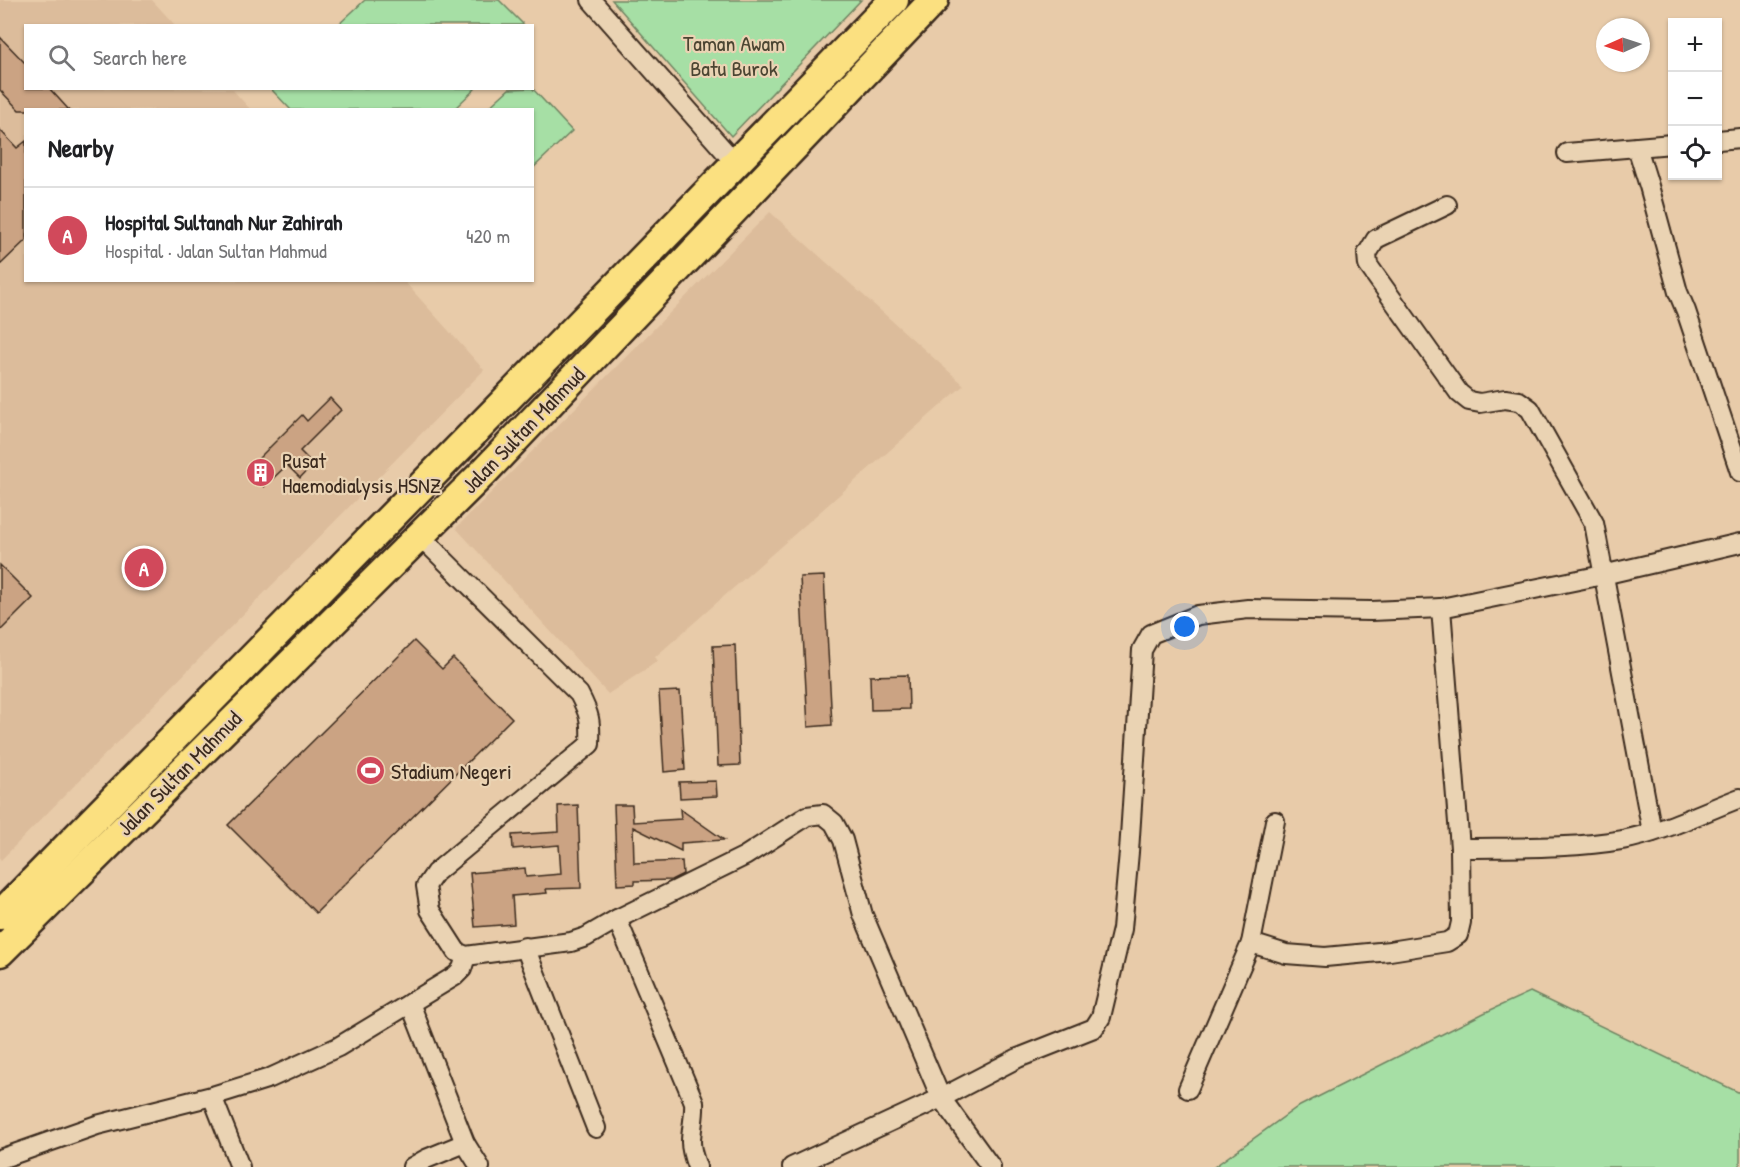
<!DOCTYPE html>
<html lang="en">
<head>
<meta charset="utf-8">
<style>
	body { margin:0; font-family:"Patrick Hand",sans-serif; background:#f6f6f6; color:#202124 }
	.controls { position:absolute; right:18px; top:18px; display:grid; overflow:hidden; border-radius:0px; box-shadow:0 2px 4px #0004 }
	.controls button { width:54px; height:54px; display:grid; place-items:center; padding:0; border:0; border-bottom:2px solid #e0e0e0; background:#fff; color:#202124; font:30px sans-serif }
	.compass { position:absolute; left:1596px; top:18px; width:54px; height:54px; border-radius:50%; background:#fff; box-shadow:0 2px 4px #0004; rotate:267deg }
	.you { position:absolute; left:1185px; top:627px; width:21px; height:21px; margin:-15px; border:4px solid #fff; border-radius:50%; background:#1a73e8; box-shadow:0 0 0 9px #1a73e833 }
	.badge { display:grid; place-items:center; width:39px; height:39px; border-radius:50%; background:#d1495b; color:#fff; font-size:20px; font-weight:700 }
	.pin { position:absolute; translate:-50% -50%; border:3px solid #fff; box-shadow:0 2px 6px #0006 }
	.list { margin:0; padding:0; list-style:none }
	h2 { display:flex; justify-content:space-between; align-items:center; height:78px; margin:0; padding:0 24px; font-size:26px }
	h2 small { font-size:20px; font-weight:400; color:#757577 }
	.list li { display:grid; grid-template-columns:39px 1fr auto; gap:18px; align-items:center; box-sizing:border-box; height:96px; padding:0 24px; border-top:2px solid #e0e0e0 }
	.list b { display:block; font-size:22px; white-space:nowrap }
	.list p { margin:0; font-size:20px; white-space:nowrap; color:#757577 }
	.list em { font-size:20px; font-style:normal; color:#757577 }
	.icon { flex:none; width:33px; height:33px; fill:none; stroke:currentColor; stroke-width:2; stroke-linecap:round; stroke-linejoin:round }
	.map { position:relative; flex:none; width:1740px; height:1167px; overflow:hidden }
	.search { position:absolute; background:#fff; box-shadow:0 2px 4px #0004; left:24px; top:24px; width:510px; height:66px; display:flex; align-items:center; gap:15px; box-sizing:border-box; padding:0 21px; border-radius:0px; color:#757577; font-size:22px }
	.panel { position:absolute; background:#fff; box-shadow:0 2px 4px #0004; left:24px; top:108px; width:510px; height:174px; border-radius:0px }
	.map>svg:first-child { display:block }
	.built { fill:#dcbc9b }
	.green { fill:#a6dfa5; stroke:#708462; stroke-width:1.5 }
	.building { fill:#cba383; stroke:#3b2a1e; stroke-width:1.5 }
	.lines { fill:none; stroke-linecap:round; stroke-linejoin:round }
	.street-casing { stroke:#3b2a1e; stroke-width:22 }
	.primary-casing { stroke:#3b2a1e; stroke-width:33 }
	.street { stroke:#ead3b3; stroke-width:18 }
	.primary { stroke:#fbe080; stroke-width:28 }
	.labels { text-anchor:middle; stroke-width:4.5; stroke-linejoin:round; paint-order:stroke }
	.park-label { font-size:22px; fill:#4b4532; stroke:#ead3b3 }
	.street-label { font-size:22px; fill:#3b2a1e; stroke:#ead3b3 }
	.poi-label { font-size:22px; fill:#3b2a1e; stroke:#ead3b3; text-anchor:start }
</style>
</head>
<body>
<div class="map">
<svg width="1740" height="1167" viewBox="0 0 1740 1167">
	<rect width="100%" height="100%" fill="#e8cba9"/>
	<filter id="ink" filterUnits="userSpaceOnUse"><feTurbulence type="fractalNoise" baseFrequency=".0167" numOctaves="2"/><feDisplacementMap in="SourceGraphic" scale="12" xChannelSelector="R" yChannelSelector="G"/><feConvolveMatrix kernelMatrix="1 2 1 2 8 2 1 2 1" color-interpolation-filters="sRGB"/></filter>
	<g filter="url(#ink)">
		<g class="built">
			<path d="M0 0H152L175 25 26 26V88L232 89 250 109 26 110V280L404 281 484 370 0 861Z"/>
			<path d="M770 212 964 385 655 657 658 661 608 694 456 528Z"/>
		</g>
		<g class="green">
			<path d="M365 0H499L524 25H338Z"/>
			<path d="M612 0H861L731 136Z"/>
			<path d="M274 88H475V89L454 109 291 110 272 90Z"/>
			<path d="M532 88 572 131 533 168 532 110 487 109 509 89Z"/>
			<path d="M1530 992 1740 1093V1167H1214L1296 1108 1484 1013Z"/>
		</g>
		<g class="building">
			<path d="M0 37 26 64V88H49L69 110H19L0 90Z"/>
			<path d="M0 130 17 148 26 141V240L0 265Z"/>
			<path d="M330 398 341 410 300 451 313 464 300 478 287 465 264 487 247 470 302 415 307 421Z"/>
			<path d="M0 565 33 598 0 631Z"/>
			<path d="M824 576 832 725 808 727 800 577Z"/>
			<path d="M414 641 442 669 453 658 512 718 316 913 228 825Z"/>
			<path d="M735 645 740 765 718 766 713 646Z"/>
			<path d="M908 675 909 709 871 710 870 676Z"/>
			<path d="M680 691 685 770 664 772 659 692Z"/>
			<path d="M716 781 717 796 680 798 679 782Z"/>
			<path d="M578 805 581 888 546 889 547 893 512 896 514 924 475 927 470 873 525 868 526 877 561 874 559 845 513 849 512 835 559 832 558 806Z"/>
			<path d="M614 805H632L633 822 681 819 680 809 724 840 681 843V851L633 827 634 863 682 861 683 874 671 880 635 881V884L617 885Z"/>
		</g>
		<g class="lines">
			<defs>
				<g id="street">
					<path d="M591 0 736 164"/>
					<path d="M1718 140 1740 138"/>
					<path d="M1637 147 1649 186 1678 292 1686 311 1740 472"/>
					<path d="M1567 153 1672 144"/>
					<path d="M1447 205 1376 239 1367 254 1368 265 1459 393 1469 401 1480 403 1505 399 1519 401 1530 409 1594 523 1652 832"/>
					<path d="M420 536 579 694C590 715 591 721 590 744L435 873 426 886 430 910 457 952 466 956 571 942 586 937 617 919 745 856 807 816 823 814 834 823 843 840 863 915 941 1098 991 1167"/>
					<path d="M1460 848C1511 847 1572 849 1622 840 1661 833 1703 812 1740 798"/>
					<path d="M617 919 694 1102C695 1116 691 1129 691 1142 691 1151 694 1159 697 1167"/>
					<path d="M1251 943 1286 954 1325 957 1390 951 1447 942 1458 935 1461 922 1460 848 1441 608 1603 575 1740 543"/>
					<path d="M525 947 596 1128"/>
					<path d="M410 1003 465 1143 480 1167"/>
					<path d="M1188 1089 1251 943 1275 821"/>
					<path d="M212 1096 240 1167"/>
					<path d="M0 1159 97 1125 212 1096 270 1078 338 1047 455 976 462 969 466 956"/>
					<path d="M412 1167 426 1159 465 1143"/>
					<path d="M792 1167 941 1098 1018 1058 1094 1028 1101 1017 1122 929 1129 852 1142 650 1151 634 1198 615 1248 609 1371 611 1441 608"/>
				</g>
				<g id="primary">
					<path d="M0 915 499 407 894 0"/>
					<path d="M0 952 483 473 934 0"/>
				</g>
			</defs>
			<use href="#street" class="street-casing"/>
			<use href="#primary" class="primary-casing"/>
			<use href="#street" class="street"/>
			<use href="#primary" class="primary"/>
		</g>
	</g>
	<defs>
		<symbol id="building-disc" viewBox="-11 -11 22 22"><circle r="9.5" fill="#d1495b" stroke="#ead3b3"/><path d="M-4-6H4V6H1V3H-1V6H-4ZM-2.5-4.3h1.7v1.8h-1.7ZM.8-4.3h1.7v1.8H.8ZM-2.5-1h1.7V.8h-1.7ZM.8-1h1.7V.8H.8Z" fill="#fff"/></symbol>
		<symbol id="stadium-disc" viewBox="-11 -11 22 22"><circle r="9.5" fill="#d1495b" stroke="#ead3b3"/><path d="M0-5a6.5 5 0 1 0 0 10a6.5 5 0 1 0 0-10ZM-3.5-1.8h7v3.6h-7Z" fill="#fff"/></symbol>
	</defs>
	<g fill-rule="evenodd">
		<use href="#building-disc" x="244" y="456" width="33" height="33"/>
		<use href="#stadium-disc" x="354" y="754" width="33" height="33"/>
	</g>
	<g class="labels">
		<g class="park-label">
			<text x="734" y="51">Taman Awam<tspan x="734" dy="25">Batu Burok</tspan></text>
		</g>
		<g class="street-label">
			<text transform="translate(523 430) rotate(-46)" y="8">Jalan Sultan Mahmud</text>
			<text transform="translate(179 773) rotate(-45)" y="8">Jalan Sultan Mahmud</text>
		</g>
		<g class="poi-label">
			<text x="282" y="468">Pusat<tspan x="282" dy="25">Haemodialysis HSNZ</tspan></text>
			<text x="391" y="779">Stadium Negeri</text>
		</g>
	</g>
</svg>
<div class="controls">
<button>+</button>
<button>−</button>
<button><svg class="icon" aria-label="locate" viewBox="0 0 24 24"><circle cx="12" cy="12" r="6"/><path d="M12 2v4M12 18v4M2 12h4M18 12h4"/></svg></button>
</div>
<svg class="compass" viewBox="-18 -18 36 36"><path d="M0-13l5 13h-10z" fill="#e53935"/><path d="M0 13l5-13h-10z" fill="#757577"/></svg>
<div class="you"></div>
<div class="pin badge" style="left:144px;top:568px">A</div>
<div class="search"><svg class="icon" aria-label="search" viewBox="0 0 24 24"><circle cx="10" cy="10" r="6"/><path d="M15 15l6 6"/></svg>Search here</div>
<section class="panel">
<h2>Nearby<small></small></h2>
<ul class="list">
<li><span class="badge">A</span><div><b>Hospital Sultanah Nur Zahirah</b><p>Hospital · Jalan Sultan Mahmud</p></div><em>420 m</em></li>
</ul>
</section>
</div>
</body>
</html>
